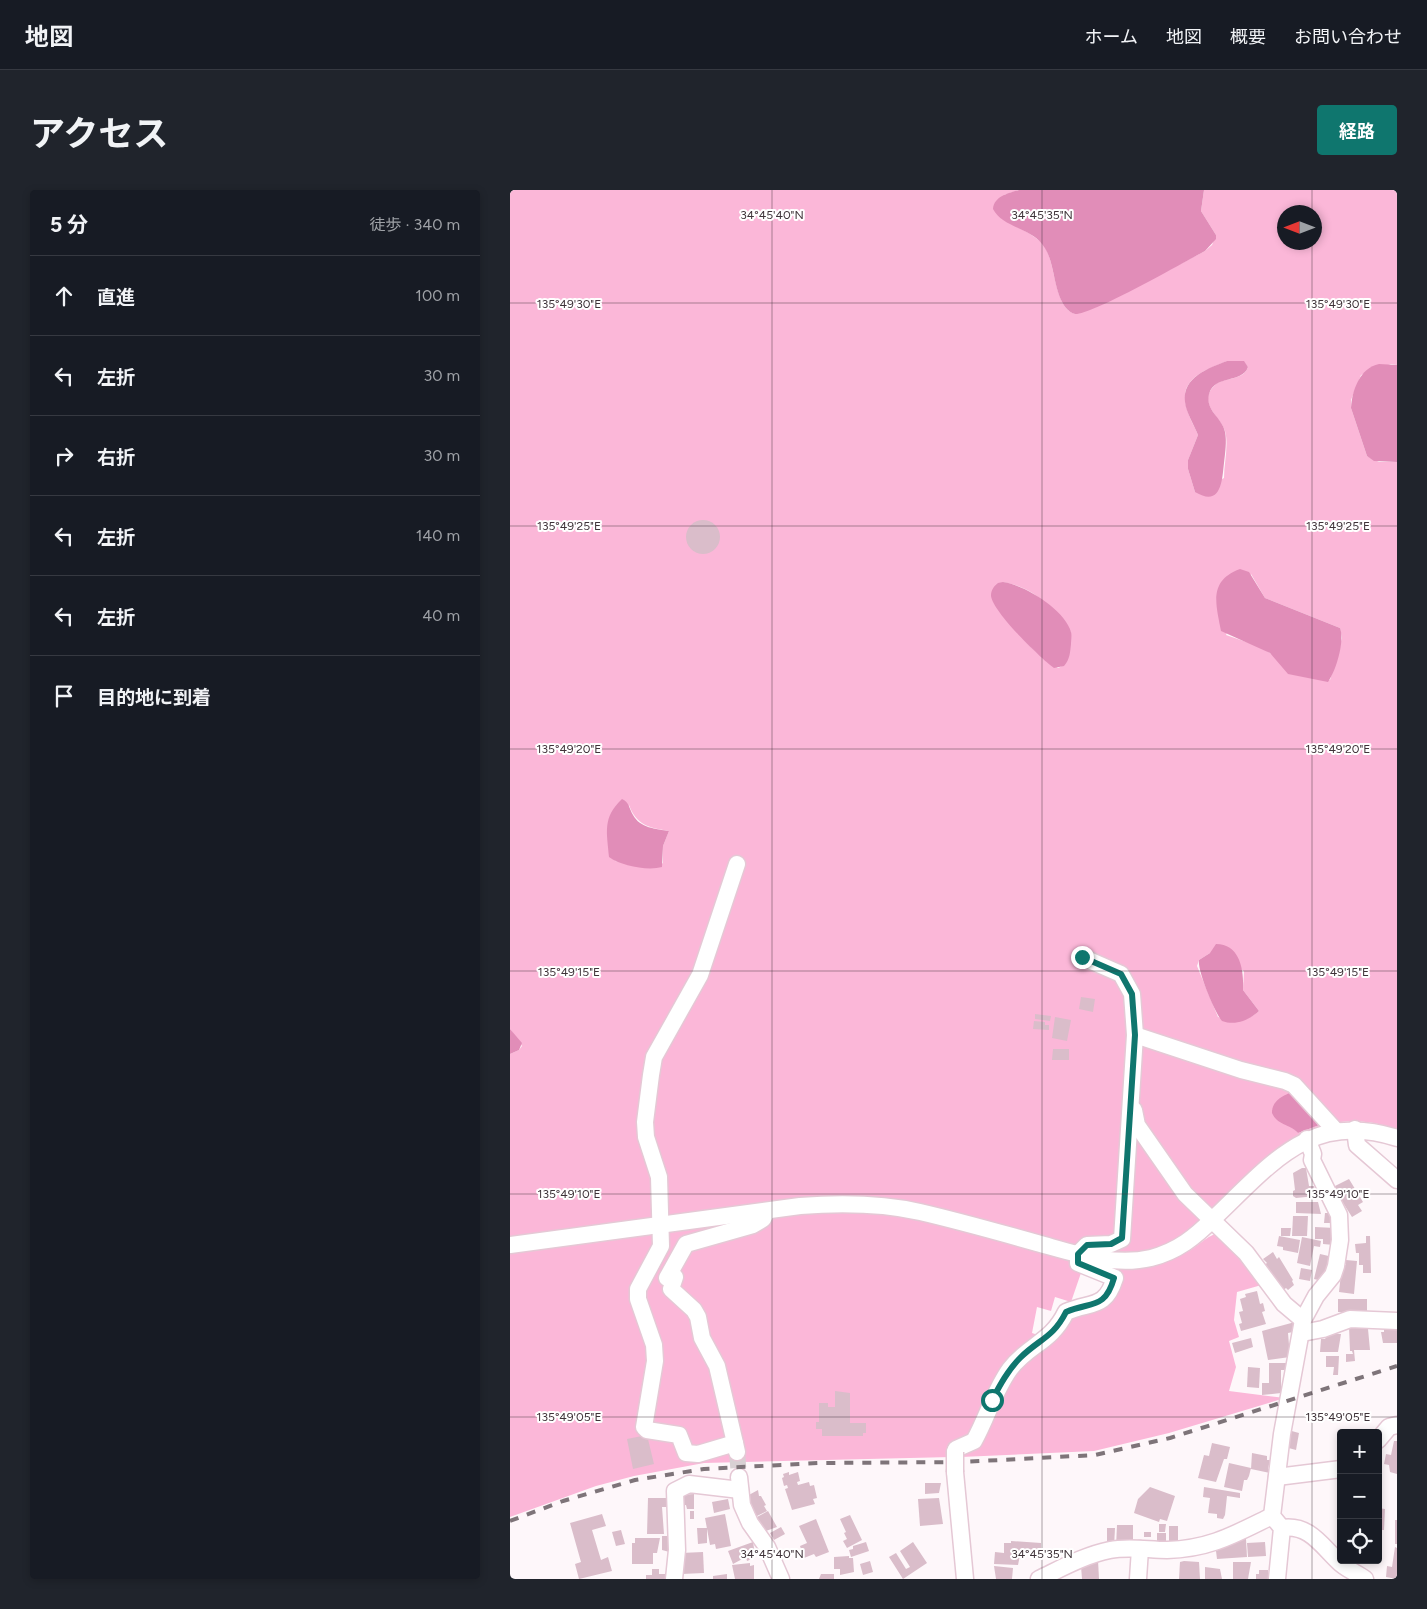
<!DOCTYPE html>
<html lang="ja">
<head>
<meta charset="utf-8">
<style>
	body { margin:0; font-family:Figtree,"Noto Sans JP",sans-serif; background:#20242c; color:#f1f3f6 }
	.controls { position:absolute; right:15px; bottom:15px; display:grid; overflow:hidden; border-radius:5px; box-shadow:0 2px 8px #0003 }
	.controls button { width:45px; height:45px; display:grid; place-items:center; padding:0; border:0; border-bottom:1px solid #363941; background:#171b24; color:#f1f3f6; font:25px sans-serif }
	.compass { position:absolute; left:767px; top:15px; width:45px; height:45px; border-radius:50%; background:#171b24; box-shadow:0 2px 8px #0003; rotate:270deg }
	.stop { position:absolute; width:15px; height:15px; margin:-11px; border:4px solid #0f766e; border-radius:50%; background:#fff }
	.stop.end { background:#0f766e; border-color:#fff; box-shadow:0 1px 5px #0008 }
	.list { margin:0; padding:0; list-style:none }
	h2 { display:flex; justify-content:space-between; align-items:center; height:65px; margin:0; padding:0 20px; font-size:21px }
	h2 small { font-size:16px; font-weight:400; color:#9ea1a6 }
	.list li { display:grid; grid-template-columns:32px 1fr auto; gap:15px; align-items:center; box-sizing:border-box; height:80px; padding:0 20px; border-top:1px solid #363941 }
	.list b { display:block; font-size:19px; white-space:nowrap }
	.list em { font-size:16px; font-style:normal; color:#9ea1a6 }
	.icon { flex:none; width:28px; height:28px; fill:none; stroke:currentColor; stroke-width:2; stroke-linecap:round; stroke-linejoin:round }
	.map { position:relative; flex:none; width:887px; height:1389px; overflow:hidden; border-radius:5px }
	header { display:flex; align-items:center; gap:30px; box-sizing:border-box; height:70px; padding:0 25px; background:#171b24; border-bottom:1px solid #363941 }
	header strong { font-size:24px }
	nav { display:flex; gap:28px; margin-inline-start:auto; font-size:18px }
	.intro { display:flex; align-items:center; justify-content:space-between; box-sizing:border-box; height:120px; padding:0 30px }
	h1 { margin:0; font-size:35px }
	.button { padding:12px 22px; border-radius:5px; background:#0f766e; color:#fff; font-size:18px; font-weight:700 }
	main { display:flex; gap:30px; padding:0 30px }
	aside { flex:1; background:#171b24; border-radius:5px; box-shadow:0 2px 8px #0003 }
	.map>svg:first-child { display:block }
	.green { fill:#fbb7d8; fill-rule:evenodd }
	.water { fill:#e18db8 }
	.building { fill:#dabdca }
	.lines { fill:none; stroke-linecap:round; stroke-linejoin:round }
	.minor-tunnel { stroke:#d8d0d3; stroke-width:16; stroke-dasharray:16 8; stroke-linecap:butt }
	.minor-casing { stroke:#e5c8d5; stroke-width:19 }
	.minor { stroke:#fff; stroke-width:16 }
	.rail { stroke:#7e7479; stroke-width:4; stroke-dasharray:9 9; stroke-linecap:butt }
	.minor-bridge-casing { stroke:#e5c8d5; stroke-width:19; stroke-linecap:butt }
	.minor-bridge { stroke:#fff; stroke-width:16 }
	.route { stroke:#0f766e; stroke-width:6 }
	.ticks { fill:none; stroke:#3f3339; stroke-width:1; stroke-opacity:0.45 }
	.ticks-label { font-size:12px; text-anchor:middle; fill:#3f3339; stroke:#fff; stroke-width:4; stroke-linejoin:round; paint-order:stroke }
</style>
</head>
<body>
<header>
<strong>地図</strong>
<nav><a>ホーム</a><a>地図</a><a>概要</a><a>お問い合わせ</a></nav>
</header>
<div class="intro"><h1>アクセス</h1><a class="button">経路</a></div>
<main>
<aside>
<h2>5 分<small>徒歩 · 340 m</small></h2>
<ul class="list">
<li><svg class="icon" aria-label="ahead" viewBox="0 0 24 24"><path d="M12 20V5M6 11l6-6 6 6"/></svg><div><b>直進</b></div><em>100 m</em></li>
<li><svg class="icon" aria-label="left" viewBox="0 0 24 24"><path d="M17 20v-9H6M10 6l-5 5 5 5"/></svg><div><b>左折</b></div><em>30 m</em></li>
<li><svg class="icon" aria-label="right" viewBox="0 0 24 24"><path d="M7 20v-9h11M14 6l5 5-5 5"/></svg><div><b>右折</b></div><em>30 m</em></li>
<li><svg class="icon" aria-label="left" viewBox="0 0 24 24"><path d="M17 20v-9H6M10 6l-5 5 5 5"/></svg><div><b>左折</b></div><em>140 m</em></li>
<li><svg class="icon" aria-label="left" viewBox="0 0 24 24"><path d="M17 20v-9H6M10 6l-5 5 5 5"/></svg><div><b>左折</b></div><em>40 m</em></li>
<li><svg class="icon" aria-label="arrive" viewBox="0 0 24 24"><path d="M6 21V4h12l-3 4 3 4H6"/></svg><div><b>目的地に到着</b></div></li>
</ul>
</aside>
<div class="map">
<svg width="887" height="1389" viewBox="0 0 887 1389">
	<rect width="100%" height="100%" fill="#fef7fa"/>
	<g class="green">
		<path d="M0 0H509L494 5 490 27C503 35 520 42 531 52 547 68 542 117 565 124L611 105 695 61 702 55 706 45 691 21 694 0H887V175L881 174 851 185 841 210V218L857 266 869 272H887V939C801 911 759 965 703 1019 684 1037 667 1053 641 1060 603 1070 563 1054 526 1044 489 1034 451 1023 413 1014 372 1005 330 1005 289 1008L0 1048V864L9 860 12 856 0 839ZM774 22H804V52H774ZM717 171 734 172 738 177C733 192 712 186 703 197 688 214 711 227 715 241 719 255 714 273 714 288L685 302 678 279V270L688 245C685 237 679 228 677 219 667 189 695 180 717 171ZM741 384 755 408 830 438 832 448 820 490 764 466 751 457 716 445ZM493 392C523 397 544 418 561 442 559 455 562 473 548 478 506 450 506 440 493 392ZM119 615C126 635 140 638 159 641L153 656V673L146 678 105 671ZM700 763 734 781 733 800 749 821C735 833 726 831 708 827L687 776 689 770ZM762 919 812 934 788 943Z"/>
		<path d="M363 1022 408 1029 560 1068 572 1080 561 1112 545 1107 541 1121 527 1117 522 1143 534 1147 510 1164 465 1245 442 1267 194 1273 124 1286 86 1296 0 1327V1063L291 1023Z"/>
		<path d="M714 1042 755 1094 727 1102 724 1130 729 1147 719 1151 726 1177 719 1201 775 1208 659 1243 584 1261 451 1267 498 1187 558 1124 593 1114 599 1078C626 1080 653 1076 677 1062 692 1054 697 1044 714 1042Z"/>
	</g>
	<g class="water">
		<path d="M509 0H694L691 21 706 45V49L695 61C674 72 582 125 565 124 561 123 558 120 556 118 542 100 546 71 532 54 520 38 492 37 483 19 484 6 499 3 509 0Z"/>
		<path d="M717 171H734L738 177C732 194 705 184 699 204 695 221 712 227 715 242 717 251 715 264 714 273 712 289 712 318 685 302L678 279V270L688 245C684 235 676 222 675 212 672 187 699 178 717 171Z"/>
		<path d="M869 174 887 175V272L864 271 857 266 841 218C842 200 850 178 869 174Z"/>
		<path d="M730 379 739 382 755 408 830 438C835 451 826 481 818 492L778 484 760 463 711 441C706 414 698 391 730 379Z"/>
		<path d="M493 392C515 395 555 420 561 442 562 445 561 451 561 454 560 463 560 469 554 476L544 478C530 468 483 422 481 406 481 400 484 396 488 393Z"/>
		<path d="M112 609C119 612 119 618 123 625 130 638 146 639 159 641L153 656 152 677C138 681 111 676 99 667 97 642 92 628 112 609Z"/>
		<path d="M706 754C731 754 734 782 733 800L749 821C739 830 726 836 712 831 705 823 687 780 689 770L700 763Z"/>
		<path d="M0 839 12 853 9 860 0 864Z"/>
		<path d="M782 902 812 934 788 943C780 934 767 935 762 923 762 911 772 906 782 902Z"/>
	</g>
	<g class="building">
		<circle cx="193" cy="347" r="17"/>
		<path d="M571 807 585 809 583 822 569 819Z"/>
		<path d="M525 824 541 826 540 831 525 829Z"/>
		<path d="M545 827 561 830 557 851 542 848Z"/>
		<path d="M524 831 535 832V835H539V840L523 839Z"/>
		<path d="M543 859H559V870H542Z"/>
		<path d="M792 978H796L799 996H804L806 1006 786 1008 783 1006V1001L785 1000 783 983Z"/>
		<path d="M839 989 853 1012 848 1015 852 1021 842 1027 823 997Z"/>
		<path d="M786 1012H808L811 1024 786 1023Z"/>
		<path d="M815 1023H822V1033H814Z"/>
		<path d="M783 1026H798L797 1046H782Z"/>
		<path d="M805 1037 825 1038 824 1055 813 1054V1049H805Z"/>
		<path d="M771 1038H781L780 1046H771Z"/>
		<path d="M769 1046 790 1050 788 1063 773 1060V1057L767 1056Z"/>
		<path d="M856 1046H860L861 1083H853V1075H849V1063H846L845 1054 856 1053Z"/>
		<path d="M792 1047 811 1051 810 1057 804 1056 800 1076 787 1073Z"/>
		<path d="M763 1062 767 1069 769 1067 783 1090 782 1091 784 1095 778 1100 776 1098 772 1101 754 1075 757 1073 753 1069Z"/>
		<path d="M810 1064 823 1067 812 1091 804 1089Z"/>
		<path d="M836 1070 847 1071 844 1104 829 1102 832 1075H836Z"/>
		<path d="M791 1078 802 1080 800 1091 789 1089Z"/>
		<path d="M747 1101 750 1114 753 1113 755 1121 752 1122 756 1134 731 1141 729 1134 732 1133 729 1122 733 1121 730 1109 736 1107 735 1104Z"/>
		<path d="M828 1109H857V1126L844 1122H828Z"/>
		<path d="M785 1132 788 1141 778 1143 780 1167 758 1170 752 1141Z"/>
		<path d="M874 1134H887V1153H873L871 1142H874Z"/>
		<path d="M839 1136H863V1139H858L860 1160H844L845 1171 836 1172V1164H843L842 1161H840Z"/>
		<path d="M818 1144H831L828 1162H810L811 1149H815Z"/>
		<path d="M741 1148 743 1157 725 1163 722 1153Z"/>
		<path d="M816 1166H829L828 1185H823L824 1177H816Z"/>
		<path d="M759 1173H778V1180H771V1203L752 1205V1193H759Z"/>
		<path d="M738 1177 750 1178 749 1198 737 1197Z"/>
		<path d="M325 1201 340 1203V1233H356V1243H353V1246H312V1239H306V1232H309V1213H318V1217H325Z"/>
		<path d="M778 1240 789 1243 786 1260 775 1257Z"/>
		<path d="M137 1245 144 1274 123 1279 117 1249Z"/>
		<path d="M884 1251H887V1284L880 1282 879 1275 874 1274 876 1264 881 1265Z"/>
		<path d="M702 1253 720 1257 717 1269H714L706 1292 688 1288 694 1265 699 1266Z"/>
		<path d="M742 1263 757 1266V1270H760L758 1279 761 1280 760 1283 741 1279Z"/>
		<path d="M719 1273 741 1278 739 1286 737 1290H734L732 1301 714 1297Z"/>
		<path d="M279 1282V1285L288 1282 290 1291 287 1292 288 1295 299 1292 300 1296 304 1295 307 1308 303 1309 305 1314 282 1320 275 1299 278 1298 277 1295 274 1296 272 1288 274 1287 273 1284Z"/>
		<path d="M415 1293H431L429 1303 415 1304Z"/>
		<path d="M640 1297 665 1306 657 1331 650 1329 649 1332 624 1323 628 1309Z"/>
		<path d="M694 1297 730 1303V1308L717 1306 715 1325 713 1329 707 1328V1324L698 1323 700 1308 693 1307Z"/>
		<path d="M248 1300 249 1306H251L256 1315 254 1316 257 1321 245 1327 237 1306Z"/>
		<path d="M184 1304V1319H177L176 1315 169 1316V1305Z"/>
		<path d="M138 1308H162V1317H152L154 1344H137Z"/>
		<path d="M429 1308 433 1334 410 1336 408 1309Z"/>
		<path d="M218 1309 220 1319 204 1323 202 1312Z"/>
		<path d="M868 1318 875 1319 874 1340H868Z"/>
		<rect x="180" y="1321" width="4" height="8"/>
		<path d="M258 1321 267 1337 253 1342 245 1328Z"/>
		<path d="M92 1324 96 1336 82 1340 91 1370 98 1367 102 1381 69 1389 65 1374 71 1372 60 1333Z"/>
		<path d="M215 1324 221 1356 206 1359 205 1354 200 1355 195 1328Z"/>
		<path d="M340 1325 352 1350 337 1358 333 1351 337 1349 334 1343 336 1342 330 1329Z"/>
		<path d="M306 1329 319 1362 306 1367 304 1364 294 1368 290 1356 297 1353 289 1336Z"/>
		<rect x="885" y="1330" width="2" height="24"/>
		<path d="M649 1334H656L655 1342H649Z"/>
		<path d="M607 1335H623V1357H606Z"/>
		<rect x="659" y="1336" width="9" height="15"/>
		<path d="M271 1337 275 1344 264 1350 260 1343Z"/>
		<path d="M187 1338H197V1353L188 1354Z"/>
		<path d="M597 1338H605L604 1357H597Z"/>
		<path d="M111 1340 115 1354 106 1356 102 1342Z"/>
		<rect x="634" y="1342" width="7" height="5"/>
		<rect x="647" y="1343" width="9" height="12"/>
		<path d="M152 1346H162L163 1363 152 1360Z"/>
		<path d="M125 1348H150L147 1363H143V1374H122V1353H125Z"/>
		<path d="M729 1349H736L737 1367 707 1369 706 1361Z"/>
		<path d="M501 1351 531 1353V1359L511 1360 508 1375 484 1374 485 1362 494 1363V1353H501Z"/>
		<path d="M243 1352 245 1364 241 1365 242 1369 237 1371 236 1367 223 1374 218 1361Z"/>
		<path d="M356 1352 359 1361 341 1367 339 1360 343 1359V1356Z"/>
		<path d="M403 1352 417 1373 393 1389 379 1367 386 1363 396 1379 400 1377 390 1361Z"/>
		<path d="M755 1352 756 1366 738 1367 737 1353Z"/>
		<path d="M885 1357 887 1358V1389L876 1387 877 1376 882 1377Z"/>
		<path d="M193 1362 194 1383 172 1384 171 1363Z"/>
		<path d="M339 1366V1368H343L344 1382 330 1385V1379H324V1367Z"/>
		<path d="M588 1370 589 1389H572L571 1376Z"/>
		<path d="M360 1371 363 1382 353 1385 350 1374Z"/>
		<path d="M674 1371 689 1372 690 1389H669L670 1372Z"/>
		<path d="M723 1372H741L738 1389H723Z"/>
		<path d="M240 1373V1376L244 1375V1389H225L222 1375Z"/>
		<path d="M484 1376 503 1378 502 1389H486Z"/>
		<path d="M695 1377 710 1379 712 1389H695Z"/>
		<path d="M142 1379H149V1384H158V1389H136V1385H142Z"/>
		<path d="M749 1380H758V1389H746V1384H749Z"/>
		<path d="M217 1384V1389H203V1386Z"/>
		<path d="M311 1384H324V1389H309Z"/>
	</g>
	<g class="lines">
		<path class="minor-tunnel" d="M227 1262 229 1287"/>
		<defs>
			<g id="minor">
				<path d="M625 845 731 880 775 891 784 895 825 940"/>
				<path d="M624 920 627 935 675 1004 736 1063 774 1114 793 1130"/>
				<path d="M845 939 847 955 887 990"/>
				<path d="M0 1055 290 1016C330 1013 370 1013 410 1022 449 1031 488 1042 527 1053 564 1063 603 1077 641 1068 668 1061 685 1047 704 1028 761 974 801 920 887 948"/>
				<path d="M792 1143 813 1139 840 1129 887 1131"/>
				<path d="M868 1250 879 1237 887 1235"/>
				<path d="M225 1253 207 1176 192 1148 188 1127 184 1120 161 1099 165 1087 157 1088 176 1054 243 1035 253 1029 257 1021"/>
				<path d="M227 1262 225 1253 188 1264 176 1263 169 1245 137 1240 134 1237 145 1171 144 1155 128 1109V1099L151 1056 149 987 136 947 135 932 141 885 144 867 190 785 227 674"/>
				<path d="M445 1262 446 1259 464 1251C477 1228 484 1201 500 1179 519 1154 541 1153 556 1122 581 1111 595 1120 605 1088L568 1073V1064L577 1055 601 1054 612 1049 625 845 622 804 611 784 572 767"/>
				<path d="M445 1282 455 1389"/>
				<path d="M229 1287 232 1315 240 1333 257 1357 271 1389"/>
				<path d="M767 1287 831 1279"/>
				<path d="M772 1338C799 1334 811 1355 829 1372 836 1379 847 1383 855 1389"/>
				<path d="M164 1389 167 1360 165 1301 179 1294 230 1300"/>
				<path d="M529 1389C552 1378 575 1365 600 1360 618 1356 639 1360 657 1360 700 1359 725 1344 762 1326"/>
				<path d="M628 1389 630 1359"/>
				<path d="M767 1389 772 1338 762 1326 772 1244 793 1130 806 1106 823 1085 826 1076 830 1050 829 1025 802 970 803 964 797 949"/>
			</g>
		</defs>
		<use href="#minor" class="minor-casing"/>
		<use href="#minor" class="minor"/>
		<path class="rail" d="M0 1331 53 1311 125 1290 194 1279 308 1273 452 1272 585 1265 660 1248 887 1176"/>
		<defs>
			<path id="minor-bridge" d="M445 1262V1282"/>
		</defs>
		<use href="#minor-bridge" class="minor-bridge-casing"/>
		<use href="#minor-bridge" class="minor-bridge"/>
	</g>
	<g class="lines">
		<path class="route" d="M482 1210C490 1195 498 1180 510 1168 529 1149 543 1148 556 1122 581 1111 595 1120 604 1088L568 1073V1064L577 1055 601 1054 612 1048 625 845 622 804 611 784 572 767"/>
	</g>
	<path class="ticks" d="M262 0V1389M532 0V1389M802 0V22M802 52V1389M0 113H887M0 336H887M0 559H887M0 781H887M0 1004H887M0 1227H887"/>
	<g class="ticks-label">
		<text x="262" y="29">34°45'40"N</text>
		<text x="532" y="29">34°45'35"N</text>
		<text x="828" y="118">135°49'30"E</text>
		<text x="59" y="118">135°49'30"E</text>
		<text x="828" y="340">135°49'25"E</text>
		<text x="59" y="340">135°49'25"E</text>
		<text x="828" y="563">135°49'20"E</text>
		<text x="59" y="563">135°49'20"E</text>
		<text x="828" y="786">135°49'15"E</text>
		<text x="59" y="786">135°49'15"E</text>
		<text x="828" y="1008">135°49'10"E</text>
		<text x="59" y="1008">135°49'10"E</text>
		<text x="828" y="1231">135°49'05"E</text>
		<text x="59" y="1231">135°49'05"E</text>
		<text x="262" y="1368">34°45'40"N</text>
		<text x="532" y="1368">34°45'35"N</text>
	</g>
</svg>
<div class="controls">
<button>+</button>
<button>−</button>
<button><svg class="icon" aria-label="locate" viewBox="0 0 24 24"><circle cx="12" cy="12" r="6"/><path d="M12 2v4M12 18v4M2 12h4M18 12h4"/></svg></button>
</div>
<svg class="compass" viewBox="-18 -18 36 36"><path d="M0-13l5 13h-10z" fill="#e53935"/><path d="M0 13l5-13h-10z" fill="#9ea1a6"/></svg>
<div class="stop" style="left:482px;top:1210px"></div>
<div class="stop end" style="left:572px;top:767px"></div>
</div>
</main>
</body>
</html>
